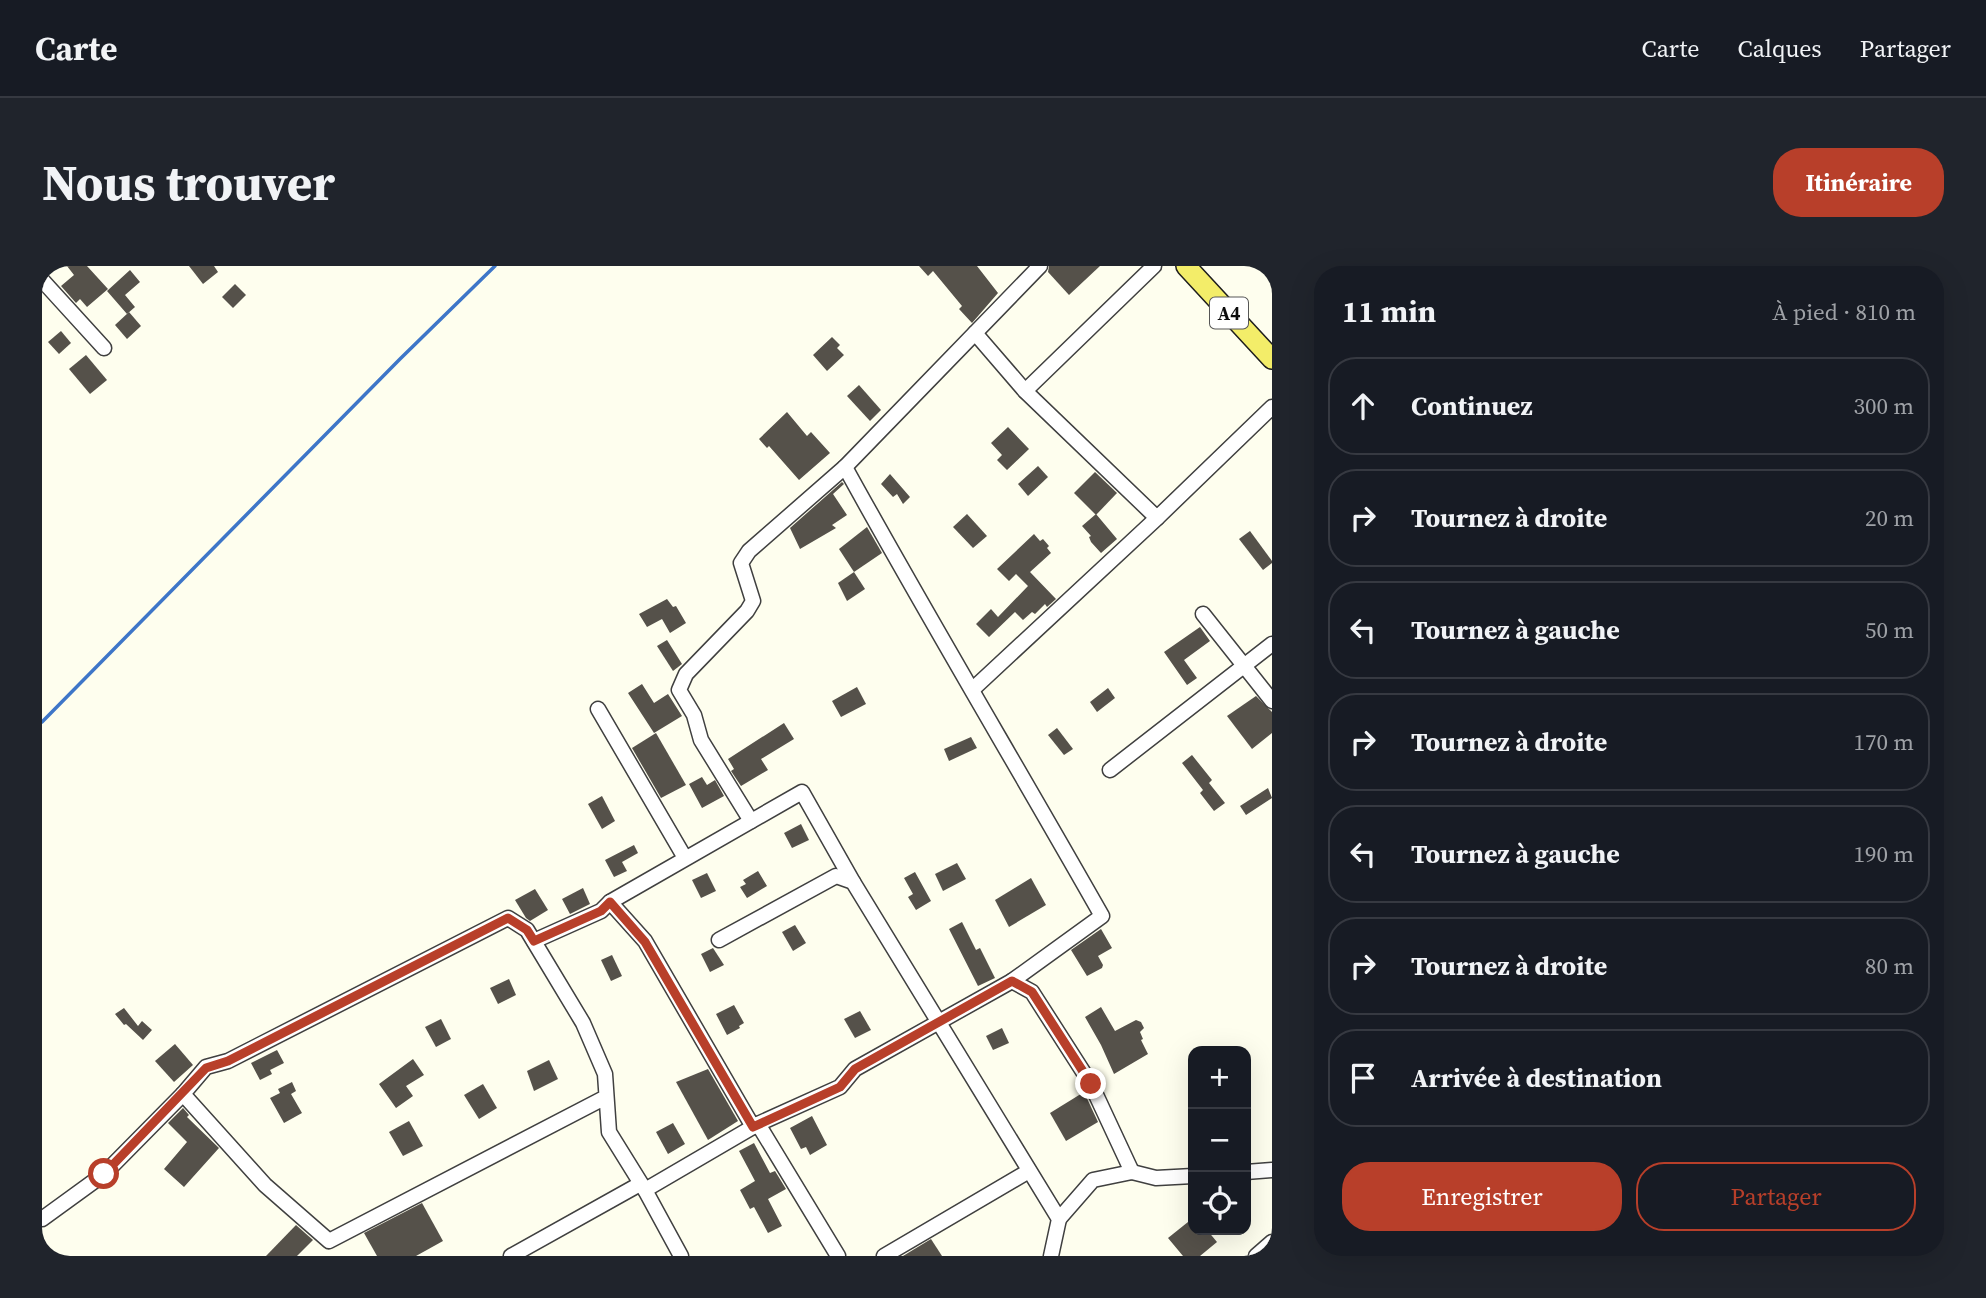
<!DOCTYPE html>
<html lang="fr">
<head>
<meta charset="utf-8">
<style>
	body { margin:0; font-family:"Source Serif 4",serif; background:#20242c; color:#f1f3f6 }
	.controls { position:absolute; right:21px; bottom:21px; display:grid; overflow:hidden; border-radius:14px; box-shadow:0 7px 28px #0002 }
	.controls button { width:63px; height:63px; display:grid; place-items:center; padding:0; border:0; border-bottom:2px solid #363941; background:#171b24; color:#f1f3f6; font:35px sans-serif }
	.stop { position:absolute; width:21px; height:21px; margin:-16px; border:5px solid #b83f2a; border-radius:50%; background:#fff }
	.stop.end { background:#b83f2a; border-color:#fff; box-shadow:0 2px 7px #0008 }
	.list { margin:0; padding:0; list-style:none }
	h2 { display:flex; justify-content:space-between; align-items:center; height:91px; margin:0; padding:0 28px; font-size:30px }
	h2 small { font-size:23px; font-weight:400; color:#9ea1a6 }
	.list li { display:grid; grid-template-columns:46px 1fr auto; gap:21px; align-items:center; box-sizing:border-box; height:98px; margin:0 14px 14px; padding:0 14px; border:2px solid #363941; border-radius:28px }
	.list b { display:block; font-size:26px; white-space:nowrap }
	.list em { font-size:23px; font-style:normal; color:#9ea1a6 }
	.actions { display:flex; gap:14px; padding:21px 28px }
	.actions a { flex:1; padding:16px 0; border:2px solid #b83f2a; border-radius:28px; text-align:center; font-size:24px; color:#b83f2a }
	.actions .main { background:#b83f2a; color:#fff }
	.icon { flex:none; width:38px; height:38px; fill:none; stroke:currentColor; stroke-width:2; stroke-linecap:round; stroke-linejoin:round }
	.map { position:relative; flex:none; width:1230px; height:990px; overflow:hidden; border-radius:28px }
	header { display:flex; align-items:center; gap:42px; box-sizing:border-box; height:98px; padding:0 35px; background:#171b24; border-bottom:2px solid #363941 }
	header strong { font-size:33px }
	nav { display:flex; gap:38px; margin-inline-start:auto; font-size:24px }
	.intro { display:flex; align-items:center; justify-content:space-between; box-sizing:border-box; height:168px; padding:0 42px }
	h1 { margin:0; font-size:49px }
	.button { padding:18px 32px; border-radius:28px; background:#b83f2a; color:#fff; font-size:24px; font-weight:700 }
	main { display:flex; gap:42px; padding:0 42px }
	aside { flex:1; background:#171b24; border-radius:28px; box-shadow:0 7px 28px #0002 }
	.map>svg:first-child { display:block }
	.lines { fill:none; stroke-linecap:round; stroke-linejoin:round }
	.stream { stroke:#3e76c8; stroke-width:3.5 }
	.building { fill:#55514a }
	.minor-casing { stroke:#404040; stroke-width:17 }
	.major-casing { stroke:#1e1e1e; stroke-width:22 }
	.minor { stroke:#fff; stroke-width:14 }
	.major { stroke:#f3ed69; stroke-width:19 }
	.route { stroke:#b83f2a; stroke-width:9 }
	.labels { text-anchor:middle; stroke-width:7; stroke-linejoin:round; paint-order:stroke }
	.shield { fill:#fff; stroke:#565656; stroke-width:2 }
	.shield-label { font-size:19px; font-weight:bold; fill:#0d0d0d }
</style>
</head>
<body>
<header>
<strong>Carte</strong>
<nav><a>Carte</a><a>Calques</a><a>Partager</a></nav>
</header>
<div class="intro"><h1>Nous trouver</h1><a class="button">Itinéraire</a></div>
<main>
<div class="map">
<svg width="1230" height="990" viewBox="0 0 1230 990">
	<rect width="100%" height="100%" fill="#fefeee"/>
	<g class="lines">
		<path class="stream" d="M0 456 358 93 453 0"/>
	</g>
	<g class="building">
		<path d="M25 0H45L66 23 45 41 38 33 34 37 19 20 32 9Z"/>
		<path d="M147 0H172L176 6 161 18Z"/>
		<path d="M877 0H935L956 27 930 57 917 43 920 40 891 5 886 10Z"/>
		<path d="M1007 0H1058L1027 29 1006 6Z"/>
		<path d="M88 4 98 16 83 29 93 41 85 48 65 25Z"/>
		<path d="M193 18 204 29 191 42 180 31Z"/>
		<path d="M87 46 99 60 85 73 73 59Z"/>
		<path d="M19 65 29 77 17 88 6 76Z"/>
		<path d="M790 71 798 79 795 82 802 89 785 105 771 89Z"/>
		<path d="M44 89 65 114 48 128 27 103Z"/>
		<path d="M817 119 839 144 828 155 805 130Z"/>
		<path d="M745 146 765 170 769 166 788 187 757 214 727 180 725 182 717 173Z"/>
		<path d="M966 161 987 183 965 204 955 194 960 189 949 177Z"/>
		<path d="M996 200 1006 211 986 230 976 218Z"/>
		<path d="M1053 206 1075 227 1054 249 1032 227Z"/>
		<path d="M848 208 868 231 861 238 855 228 851 231 839 218Z"/>
		<path d="M800 216 802 218 791 228 805 249 790 259 794 262 758 283 748 262Z"/>
		<path d="M925 248 945 270 931 282 911 261Z"/>
		<path d="M1054 248 1075 273 1059 287 1049 276 1047 271 1049 270 1040 260Z"/>
		<path d="M825 261 840 287 812 306 797 283Z"/>
		<path d="M1208 265 1230 295V297L1221 304 1197 273Z"/>
		<path d="M992 268 998 275 1001 273 1007 280 1005 282 1009 287 988 306 1014 333 1005 341 1003 338 993 348 990 346 981 354 973 346 947 371 934 358 949 343 956 351 986 320 974 308 967 315 955 303Z"/>
		<path d="M812 306 823 323 805 335 796 317Z"/>
		<path d="M625 333 631 341 634 340 644 357 628 367 620 353 605 361 597 348Z"/>
		<path d="M1158 361 1168 375 1142 394 1155 412 1145 419 1122 386Z"/>
		<path d="M625 374 640 398 631 405 615 380Z"/>
		<path d="M600 418 612 437 626 428 640 450 612 467 586 427Z"/>
		<path d="M815 421 824 438 799 451 790 435Z"/>
		<path d="M1066 422 1073 432 1055 446 1048 436Z"/>
		<path d="M1214 430 1230 446V467L1210 483 1185 450Z"/>
		<path d="M742 457 752 473 719 493 726 504 699 520 689 505 692 503 686 493Z"/>
		<path d="M1015 462 1031 483 1022 489 1006 469Z"/>
		<path d="M614 467 644 519 619 532 590 482Z"/>
		<path d="M929 471 935 482 907 495 902 483Z"/>
		<path d="M1150 489 1170 514 1167 517 1183 537 1172 545 1158 527 1161 524 1140 497Z"/>
		<path d="M660 511 665 519 673 514 682 530 660 542 647 518Z"/>
		<path d="M1226 522 1230 532 1204 549 1198 540Z"/>
		<path d="M560 530 573 555 560 563 546 538Z"/>
		<path d="M759 558 767 574 750 582 742 567Z"/>
		<path d="M592 579 596 587 580 596 585 605 572 611 563 594Z"/>
		<path d="M915 597 924 613 901 625 893 608Z"/>
		<path d="M716 605 725 620 705 632 698 621 704 618 701 614Z"/>
		<path d="M873 606 889 635 874 644 866 631 871 628 862 612Z"/>
		<path d="M665 607 674 625 659 632 650 614Z"/>
		<path d="M989 612 1004 639 967 661 953 634Z"/>
		<path d="M541 622 548 638 528 648 520 633Z"/>
		<path d="M493 623 506 644 488 655 484 652 473 634Z"/>
		<path d="M920 656 934 684 938 682 953 712 936 720 907 663Z"/>
		<path d="M753 659 764 677 751 685 740 666Z"/>
		<path d="M1059 663 1070 682 1056 690 1061 699 1060 702 1045 710 1029 684Z"/>
		<path d="M671 682 682 699 668 706 659 688Z"/>
		<path d="M570 689 580 710 569 715 559 694Z"/>
		<path d="M467 713 474 729 456 738 448 722Z"/>
		<path d="M692 739 702 757 697 760 698 762 685 769 674 748Z"/>
		<path d="M1059 741 1073 765 1094 754 1099 756 1102 762 1098 766 1101 773 1099 774 1106 788 1072 808 1059 779 1043 751Z"/>
		<path d="M82 742 96 760 100 755 110 764 101 774 84 758 82 759 73 748Z"/>
		<path d="M818 745 829 764 813 772 802 753Z"/>
		<path d="M399 753 409 773 394 781 383 761Z"/>
		<path d="M960 762 967 777 951 784 944 770Z"/>
		<path d="M133 778 151 799 132 816 113 795Z"/>
		<path d="M235 784 242 797 228 804 230 808 218 814 209 797Z"/>
		<path d="M371 793 382 809 364 820 371 830 354 842 337 818Z"/>
		<path d="M507 794 516 813 492 825 485 805Z"/>
		<path d="M666 803 696 855 666 874 634 816Z"/>
		<path d="M250 816 254 825 249 828 260 847 242 857 228 832 238 827 236 823Z"/>
		<path d="M441 818 455 842 437 853 422 829Z"/>
		<path d="M1042 826 1056 856 1024 875 1008 847Z"/>
		<path d="M141 842 147 849 145 851 177 882 142 921 122 903 145 876 126 857Z"/>
		<path d="M770 850 785 879 768 889 764 881 759 883 748 862Z"/>
		<path d="M367 855 381 880 361 890 347 866Z"/>
		<path d="M631 857 643 878 626 888 614 866Z"/>
		<path d="M712 877 728 907 733 905 744 923 726 933 740 960 726 967 712 941 708 943 698 924 713 915 697 885Z"/>
		<path d="M380 937 401 975 374 990H335L322 967Z"/>
		<path d="M1151 952V964H1165L1175 976 1158 990H1141L1126 972Z"/>
		<path d="M254 959 271 974 255 990H224Z"/>
		<path d="M889 973 900 990H861Z"/>
	</g>
	<g class="lines">
		<defs>
			<g id="minor">
				<path d="M0 14 62 82"/>
				<path d="M933 67 983 125 1115 252"/>
				<path d="M983 125 1112 0"/>
				<path d="M803 201C886 352 975 500 1060 650L970 715"/>
				<path d="M1161 348 1230 435"/>
				<path d="M931 423 1115 252 1230 141"/>
				<path d="M556 443 643 592"/>
				<path d="M1068 504 1230 378"/>
				<path d="M709 555 659 474 652 449 637 424 644 408 705 345 711 335 699 297 707 285 803 201 998 0"/>
				<path d="M568 636 603 675 711 861"/>
				<path d="M677 674 794 610 811 616 1017 953 1009 990"/>
				<path d="M492 675 559 645 568 636 760 526 811 616"/>
				<path d="M564 831 287 975 223 919 141 828 164 801 186 795 466 652 485 664 541 757 563 808 567 866 603 924 639 990"/>
				<path d="M716 858 796 990"/>
				<path d="M1204 906 1230 904"/>
				<path d="M603 924 716 858 798 821 813 803 970 715 990 726 1049 818 1090 906"/>
				<path d="M0 953 62 908 141 828"/>
				<path d="M1017 953 1051 914 1090 906 1114 912 1151 910"/>
				<path d="M469 990 598 918"/>
				<path d="M842 990 987 905"/>
				<path d="M1214 990 1230 976"/>
			</g>
			<path id="major" d="M1144 0 1230 93"/>
		</defs>
		<use href="#minor" class="minor-casing"/>
		<use href="#major" class="major-casing"/>
		<use href="#minor" class="minor"/>
		<use href="#major" class="major"/>
	</g>
	<g class="lines">
		<path class="route" d="M62 908 164 802 186 795 466 652 485 664 492 675 559 645 568 636 603 676 711 861 798 821 813 803 970 715 990 726 1049 818"/>
	</g>
	<g class="labels">
		<rect class="shield" x="1168" y="31.5" width="38" height="31" rx="5"/>
		<g class="shield-label">
			<text x="1187" y="54">A4</text>
		</g>
	</g>
</svg>
<div class="controls">
<button>+</button>
<button>−</button>
<button><svg class="icon" aria-label="locate" viewBox="0 0 24 24"><circle cx="12" cy="12" r="6"/><path d="M12 2v4M12 18v4M2 12h4M18 12h4"/></svg></button>
</div>
<div class="stop" style="left:62px;top:908px"></div>
<div class="stop end" style="left:1049px;top:818px"></div>
</div>
<aside>
<h2>11 min<small>À pied · 810 m</small></h2>
<ul class="list">
<li><svg class="icon" aria-label="ahead" viewBox="0 0 24 24"><path d="M12 20V5M6 11l6-6 6 6"/></svg><div><b>Continuez</b></div><em>300 m</em></li>
<li><svg class="icon" aria-label="right" viewBox="0 0 24 24"><path d="M7 20v-9h11M14 6l5 5-5 5"/></svg><div><b>Tournez à droite</b></div><em>20 m</em></li>
<li><svg class="icon" aria-label="left" viewBox="0 0 24 24"><path d="M17 20v-9H6M10 6l-5 5 5 5"/></svg><div><b>Tournez à gauche</b></div><em>50 m</em></li>
<li><svg class="icon" aria-label="right" viewBox="0 0 24 24"><path d="M7 20v-9h11M14 6l5 5-5 5"/></svg><div><b>Tournez à droite</b></div><em>170 m</em></li>
<li><svg class="icon" aria-label="left" viewBox="0 0 24 24"><path d="M17 20v-9H6M10 6l-5 5 5 5"/></svg><div><b>Tournez à gauche</b></div><em>190 m</em></li>
<li><svg class="icon" aria-label="right" viewBox="0 0 24 24"><path d="M7 20v-9h11M14 6l5 5-5 5"/></svg><div><b>Tournez à droite</b></div><em>80 m</em></li>
<li><svg class="icon" aria-label="arrive" viewBox="0 0 24 24"><path d="M6 21V4h12l-3 4 3 4H6"/></svg><div><b>Arrivée à destination</b></div></li>
</ul>
<div class="actions"><a class="main">Enregistrer</a><a>Partager</a></div>
</aside>
</main>
</body>
</html>
